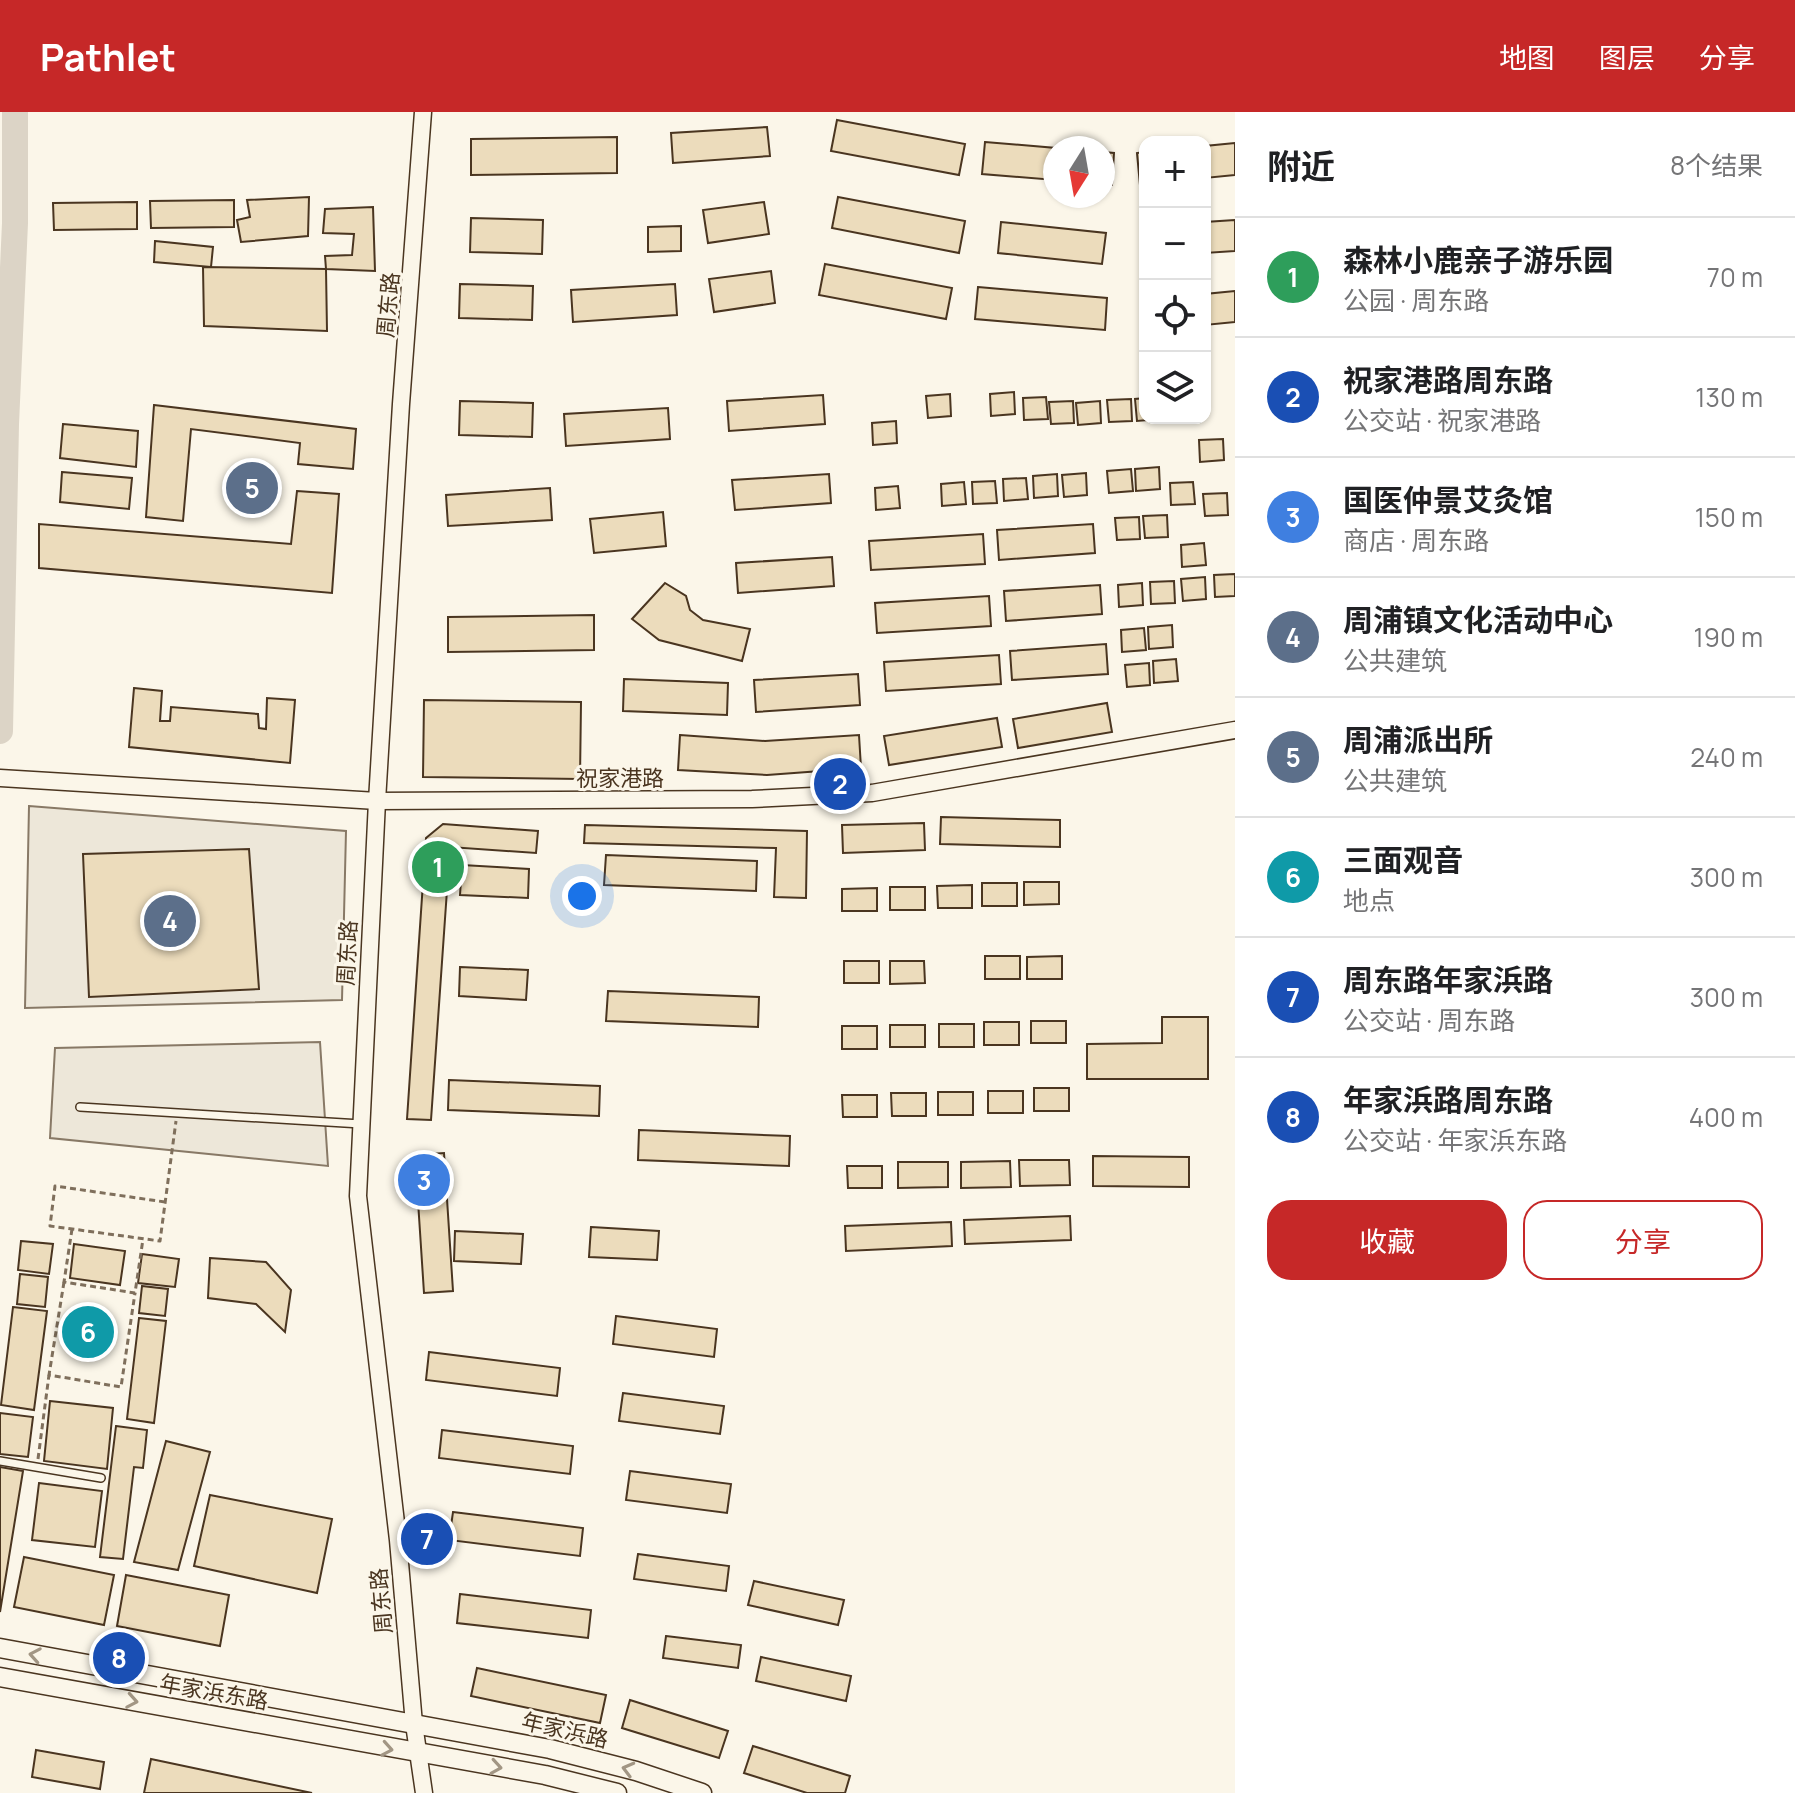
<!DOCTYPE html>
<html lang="zh">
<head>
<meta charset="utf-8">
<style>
	body { margin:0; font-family:Manrope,"Noto Sans SC",sans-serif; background:#f6f6f6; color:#202124 }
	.controls { position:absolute; right:24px; top:24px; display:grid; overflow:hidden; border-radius:16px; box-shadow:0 2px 6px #0004 }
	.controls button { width:72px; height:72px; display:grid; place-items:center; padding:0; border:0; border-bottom:2px solid #e0e0e0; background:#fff; color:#202124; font:40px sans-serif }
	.compass { position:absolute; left:1043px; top:24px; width:72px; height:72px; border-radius:50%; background:#fff; box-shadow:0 2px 6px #0004; rotate:191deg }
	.you { position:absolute; left:582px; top:784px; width:28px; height:28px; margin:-20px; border:6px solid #fff; border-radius:50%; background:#1a73e8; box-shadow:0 0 0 12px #1a73e833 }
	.badge { display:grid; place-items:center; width:52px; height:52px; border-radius:50%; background:#c62828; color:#fff; font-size:26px; font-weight:700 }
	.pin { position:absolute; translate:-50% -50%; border:4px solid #fff; box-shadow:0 2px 8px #0006 }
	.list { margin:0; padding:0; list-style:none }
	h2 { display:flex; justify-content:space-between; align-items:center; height:104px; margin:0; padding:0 32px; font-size:34px }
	h2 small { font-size:26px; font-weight:400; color:#757577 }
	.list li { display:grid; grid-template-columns:52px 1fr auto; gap:24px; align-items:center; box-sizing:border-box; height:120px; padding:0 32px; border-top:2px solid #e0e0e0 }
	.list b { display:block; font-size:30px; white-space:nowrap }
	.list p { margin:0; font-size:26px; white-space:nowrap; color:#757577 }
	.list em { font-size:26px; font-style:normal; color:#757577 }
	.actions { display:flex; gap:16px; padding:24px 32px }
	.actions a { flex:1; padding:18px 0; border:2px solid #c62828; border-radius:24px; text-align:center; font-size:28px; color:#c62828 }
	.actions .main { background:#c62828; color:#fff }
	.icon { flex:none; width:44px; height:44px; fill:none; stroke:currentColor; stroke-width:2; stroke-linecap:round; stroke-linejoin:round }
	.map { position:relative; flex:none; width:1235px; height:1681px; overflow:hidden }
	header { display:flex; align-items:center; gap:48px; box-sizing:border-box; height:112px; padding:0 40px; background:#c62828; color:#fff }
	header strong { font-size:38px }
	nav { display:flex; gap:44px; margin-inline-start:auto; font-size:28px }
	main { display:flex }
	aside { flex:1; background:#fff }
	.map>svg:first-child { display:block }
	.parking { fill:#ede7d9; stroke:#887966; stroke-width:2 }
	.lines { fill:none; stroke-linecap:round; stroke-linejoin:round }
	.river { stroke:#dcd4c6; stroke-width:26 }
	.building { fill:#ecdcbc; stroke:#4a3520; stroke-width:2 }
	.service-casing { stroke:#4a3520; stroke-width:10 }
	.tertiary-casing { stroke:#4a3520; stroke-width:19 }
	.secondary-casing { stroke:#4a3520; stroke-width:21 }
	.path { stroke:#7f6f5c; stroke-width:3; stroke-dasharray:6 4; stroke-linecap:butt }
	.service { stroke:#fbf6e9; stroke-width:7 }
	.tertiary { stroke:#fbf6e9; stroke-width:16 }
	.secondary { stroke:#fbf6e9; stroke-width:18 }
	.oneway { stroke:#a29684 }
	.labels { text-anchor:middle; stroke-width:6; stroke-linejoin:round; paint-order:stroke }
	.street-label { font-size:22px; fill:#4a3520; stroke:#fbf6e9 }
</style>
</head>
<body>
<header>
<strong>Pathlet</strong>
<nav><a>地图</a><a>图层</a><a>分享</a></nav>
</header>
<main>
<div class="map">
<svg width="1235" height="1681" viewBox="0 0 1235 1681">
	<rect width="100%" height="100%" fill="#fbf6e9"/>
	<g class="parking">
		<path d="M29 694 346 719 342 888 25 896Z"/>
		<path d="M320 930 328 1054 50 1026 55 936Z"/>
	</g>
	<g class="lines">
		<path class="river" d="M0 619 6 312 15 111V0"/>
	</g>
	<g class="building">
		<path d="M837 8 965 32 959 63 831 39Z"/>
		<path d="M767 15 770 44 673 51 671 21Z"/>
		<path d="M617 25V61L471 63V27Z"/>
		<path d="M985 30 1056 36 1055 68 982 62Z"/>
		<path d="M1235 31V63L1205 66V34Z"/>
		<path d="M1103 40 1114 41 1112 73 1103 72Z"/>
		<path d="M1145 40V72L1140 73 1137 41Z"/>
		<path d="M309 85 308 124 241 130 237 108 250 105 247 88Z"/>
		<path d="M838 85 965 109 959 141 832 116Z"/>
		<path d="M234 88V115L151 116 150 89Z"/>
		<path d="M137 90V117L54 118 53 91Z"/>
		<path d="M764 90 769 122 708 131 703 98Z"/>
		<path d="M373 95 375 159 326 157 325 144 352 143 354 122 323 121 325 97Z"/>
		<path d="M471 106 543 108 542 142 470 140Z"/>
		<path d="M1235 108V139L1205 141V110Z"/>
		<path d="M1001 110 1106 121 1102 152 998 141Z"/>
		<path d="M681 114V139L648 140V115Z"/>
		<path d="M155 129 213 135 211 155 154 150Z"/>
		<path d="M825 152 952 176 946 207 819 183Z"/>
		<path d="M203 155 326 157 327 219 204 214Z"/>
		<path d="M771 159 775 191 714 200 709 167Z"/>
		<path d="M460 172 533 174 532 208 459 206Z"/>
		<path d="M675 172 677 203 573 210 571 178Z"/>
		<path d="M978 175 1107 186 1105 218 975 207Z"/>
		<path d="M1235 179V210L1205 213V182Z"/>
		<path d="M1014 280 1015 302 991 304 990 282Z"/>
		<path d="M950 282 951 304 928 306 926 284Z"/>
		<path d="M823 283 825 312 729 319 727 289Z"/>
		<path d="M1046 285 1048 307 1024 308 1023 286Z"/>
		<path d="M1145 286V306L1160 307 1137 309 1135 287Z"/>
		<path d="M1131 287 1132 309 1109 310 1107 288Z"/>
		<path d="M460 289 533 291 532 325 459 323Z"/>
		<path d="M1073 289 1074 311 1051 312 1049 290Z"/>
		<path d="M1100 289 1101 311 1078 313 1076 291Z"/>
		<path d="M154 293 356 317 353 357 298 352 300 331 191 317 183 409 146 405Z"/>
		<path d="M668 296 670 327 566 334 564 302Z"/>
		<path d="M896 309 897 331 873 333 872 311Z"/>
		<path d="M63 312 138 319 136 355 60 346Z"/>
		<path d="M1223 327 1224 348 1200 350 1199 328Z"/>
		<path d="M1159 355 1160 377 1136 379 1135 357Z"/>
		<path d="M1131 357 1133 379 1109 381 1107 359Z"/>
		<path d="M62 360 132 366 129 397 60 390Z"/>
		<path d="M1086 361 1087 383 1064 385 1062 363Z"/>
		<path d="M829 362 831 391 735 398 732 368Z"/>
		<path d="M1057 362 1058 384 1034 386 1033 364Z"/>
		<path d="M1026 366 1028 387 1004 389 1003 367Z"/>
		<path d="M995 369 997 391 973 392 972 370Z"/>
		<path d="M964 370 966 392 942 394 941 372Z"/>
		<path d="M1193 370 1195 392 1171 393 1170 371Z"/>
		<path d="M898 374 900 396 876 398 875 376Z"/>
		<path d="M550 376 552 408 448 414 446 383Z"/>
		<path d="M297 379 339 382 332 481 39 456V412L291 432Z"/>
		<path d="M1227 381 1228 403 1205 404 1203 382Z"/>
		<path d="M663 400 666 434 594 441 590 407Z"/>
		<path d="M1167 403 1168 425 1145 426 1143 404Z"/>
		<path d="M1139 405 1140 427 1117 428 1115 406Z"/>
		<path d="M1093 412 1095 441 999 448 997 418Z"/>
		<path d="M983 422 985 452 871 458 869 429Z"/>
		<path d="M1204 431 1206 453 1182 455 1181 433Z"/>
		<path d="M832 445 834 474 738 481 736 451Z"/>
		<path d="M1235 462V484L1215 485 1214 463Z"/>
		<path d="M1205 465 1206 487 1183 489 1181 467Z"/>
		<path d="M1174 469 1175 491 1151 492 1150 470Z"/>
		<path d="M665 471 686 484 690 498 703 508 750 517 742 549 659 528 632 507Z"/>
		<path d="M1142 471 1143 493 1119 495 1118 473Z"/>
		<path d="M1100 473 1102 502 1006 509 1004 479Z"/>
		<path d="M989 484 991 514 877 521 875 491Z"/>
		<path d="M594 503V538L448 540V505Z"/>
		<path d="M1172 513 1173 535 1149 537 1148 515Z"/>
		<path d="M1144 516 1146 538 1122 540 1121 518Z"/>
		<path d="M1106 532 1108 562 1012 568 1010 539Z"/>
		<path d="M999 543 1001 572 886 579 884 550Z"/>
		<path d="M1176 547 1178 569 1154 571 1153 549Z"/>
		<path d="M1149 551 1150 573 1127 575 1125 553Z"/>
		<path d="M858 562 860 593 756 600 754 568Z"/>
		<path d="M624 567 728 571 727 603 623 599Z"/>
		<path d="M134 576 162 579 160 609H170L171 595 258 602 259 616 266 617 267 586 295 588 290 651 129 635Z"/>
		<path d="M424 588 581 590 580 667 423 665Z"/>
		<path d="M1107 591 1112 620 1018 636 1013 607Z"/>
		<path d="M997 606 1002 635 889 653 884 624Z"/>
		<path d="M680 623 765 629 859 623 861 656 767 663 678 658Z"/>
		<path d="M941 705 1060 708V735L940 732Z"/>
		<path d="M924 711 925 738 843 741 842 713Z"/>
		<path d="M443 712 538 719 536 741 450 735 431 1008 407 1007 426 726Z"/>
		<path d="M585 713 807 719 806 786 774 785 776 736 584 731Z"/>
		<path d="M249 737 259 877 89 885 83 742Z"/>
		<path d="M606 743 757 749 756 779 604 773Z"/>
		<path d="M462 753 529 757 528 786 460 783Z"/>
		<path d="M1024 770H1059V792L1024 793Z"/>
		<rect x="982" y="771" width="35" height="23"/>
		<path d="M972 773V796H938L937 774Z"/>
		<rect x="890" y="775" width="35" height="23"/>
		<path d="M877 776V799H842V777Z"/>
		<rect x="985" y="844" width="35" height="23"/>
		<path d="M1062 844V867H1027V845Z"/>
		<rect x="844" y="849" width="35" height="22"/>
		<path d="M890 849H924L925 871 890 872Z"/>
		<path d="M460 855 528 858 526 888 459 884Z"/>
		<path d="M608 879 759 885 758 915 606 909Z"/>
		<path d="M1162 905H1208V967H1087V932L1162 931Z"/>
		<rect x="1031" y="909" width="35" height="22"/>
		<rect x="984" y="910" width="35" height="23"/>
		<rect x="939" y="912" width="35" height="23"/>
		<rect x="890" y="913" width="35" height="22"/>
		<rect x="842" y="914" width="35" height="23"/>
		<path d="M449 968 600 974 599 1004 448 998Z"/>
		<rect x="1034" y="976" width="35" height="23"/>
		<rect x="988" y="979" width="35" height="22"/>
		<rect x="938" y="980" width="35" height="23"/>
		<path d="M891 981H926V1004H892Z"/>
		<path d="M842 983H877V1005H843Z"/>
		<path d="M639 1018 790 1024 789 1054 638 1048Z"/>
		<path d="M444 1041 453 1179 424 1181 415 1043Z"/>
		<path d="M1093 1044 1189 1045V1075L1093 1074Z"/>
		<path d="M1019 1048H1069L1070 1073 1020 1074Z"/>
		<path d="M1010 1049 1011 1075 961 1076V1050Z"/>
		<path d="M898 1050H948V1075L898 1076Z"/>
		<path d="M847 1054H882V1076H848Z"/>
		<path d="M1070 1104 1071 1128 965 1132 964 1108Z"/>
		<path d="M951 1110 952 1134 846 1139 845 1114Z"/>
		<path d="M591 1115 659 1119 657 1148 589 1145Z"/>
		<path d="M455 1119 523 1122 521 1152 454 1149Z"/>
		<path d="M21 1129 53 1132 49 1162 18 1158Z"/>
		<path d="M74 1132 125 1139 120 1173 70 1166Z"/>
		<path d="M142 1142 179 1147 175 1175 138 1171Z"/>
		<path d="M210 1146 266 1150 291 1178 285 1220 256 1192 208 1186Z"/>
		<path d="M20 1162 48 1165 45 1195 17 1192Z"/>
		<path d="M142 1174 168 1177 165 1204 139 1201Z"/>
		<path d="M13 1195 47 1199 34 1298 1 1293Z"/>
		<path d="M616 1204 717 1217 714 1245 613 1232Z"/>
		<path d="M139 1206 166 1209 154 1311 127 1307Z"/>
		<path d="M429 1240 560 1256 557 1284 426 1268Z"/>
		<path d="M623 1281 724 1294 720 1322 619 1309Z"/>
		<path d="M50 1289 113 1296 107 1357 44 1349Z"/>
		<path d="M0 1301 33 1305 28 1345 0 1342Z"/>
		<path d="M116 1314 147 1318 143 1356 134 1355 123 1447 100 1445Z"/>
		<path d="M442 1318 573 1334 570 1362 439 1346Z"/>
		<path d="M166 1329 210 1340 178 1458 134 1450Z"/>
		<path d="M0 1355 23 1359 0 1500Z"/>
		<path d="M630 1359 731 1372 727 1401 626 1388Z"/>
		<path d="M39 1371 102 1379 95 1435 32 1428Z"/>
		<path d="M210 1383 332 1407 317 1481 194 1454Z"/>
		<path d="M453 1400 583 1416 580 1444 449 1428Z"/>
		<path d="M638 1442 729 1454 726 1479 634 1467Z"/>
		<path d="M24 1445 114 1463 104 1513 14 1495Z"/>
		<path d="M126 1463 229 1483 220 1534 117 1514Z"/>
		<path d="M754 1469 844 1488 838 1513 748 1493Z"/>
		<path d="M460 1482 591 1498 588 1526 457 1511Z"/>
		<path d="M666 1524 741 1533 738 1556 663 1546Z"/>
		<path d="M761 1545 851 1564 846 1589 756 1569Z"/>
		<path d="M477 1556 606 1583 600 1611 471 1584Z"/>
		<path d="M630 1588 728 1619 719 1646 622 1616Z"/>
		<path d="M753 1634 850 1664 845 1681H807L744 1661Z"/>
		<path d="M36 1638 104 1650 100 1677 32 1665Z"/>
		<path d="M151 1647 312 1681H144Z"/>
	</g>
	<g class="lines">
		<defs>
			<g id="service">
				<path d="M80 995 361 1012"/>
				<path d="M0 1349 101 1366"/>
			</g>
			<g id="tertiary">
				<path d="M423 0 401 292 377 689 358 1084 398 1428 414 1612 424 1681"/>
				<path d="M0 666 377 689 752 687 872 681 1235 618"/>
			</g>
			<g id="secondary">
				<path d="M0 1536 550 1637 636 1659 702 1681"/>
				<path d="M0 1565 545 1663 617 1681"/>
			</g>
		</defs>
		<use href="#service" class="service-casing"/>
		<use href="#tertiary" class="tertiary-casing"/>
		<use href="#secondary" class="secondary-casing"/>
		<g class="path">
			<path d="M165 1090 55 1074 50 1114 160 1129 176 1009"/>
			<path d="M72 1117 64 1170 135 1181 143 1127"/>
			<path d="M64 1170 49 1263 121 1275 135 1181"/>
			<path d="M38 1347 49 1263"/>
		</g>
		<use href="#service" class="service"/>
		<use href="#tertiary" class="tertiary"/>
		<use href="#secondary" class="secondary"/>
	</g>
	<defs><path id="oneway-chevron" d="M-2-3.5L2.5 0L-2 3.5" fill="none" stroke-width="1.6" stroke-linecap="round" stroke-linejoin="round" transform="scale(2)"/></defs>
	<g class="oneway">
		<use href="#oneway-chevron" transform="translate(35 1543) rotate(-170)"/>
		<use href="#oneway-chevron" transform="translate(132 1589) rotate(10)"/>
		<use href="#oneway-chevron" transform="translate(387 1637) rotate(10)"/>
		<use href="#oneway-chevron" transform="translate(496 1655) rotate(9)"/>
		<use href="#oneway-chevron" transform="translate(628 1657) rotate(-165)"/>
	</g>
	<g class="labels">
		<g class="street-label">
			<text transform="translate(388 193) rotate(-85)" y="8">周东路</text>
			<text x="620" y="674">祝家港路</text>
			<text transform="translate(347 841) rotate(-87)" y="8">周东路</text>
			<text transform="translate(381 1489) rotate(-95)" y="8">周东路</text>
			<text transform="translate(214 1580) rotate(10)" y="8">年家浜东路</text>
			<text transform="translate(565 1618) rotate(13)" y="8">年家浜路</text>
		</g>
	</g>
</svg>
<div class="controls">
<button>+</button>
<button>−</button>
<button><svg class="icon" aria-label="locate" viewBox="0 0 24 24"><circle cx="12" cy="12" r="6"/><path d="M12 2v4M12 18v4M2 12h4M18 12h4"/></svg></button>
<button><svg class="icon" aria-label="layers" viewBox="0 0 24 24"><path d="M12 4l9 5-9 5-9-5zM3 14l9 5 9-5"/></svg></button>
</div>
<svg class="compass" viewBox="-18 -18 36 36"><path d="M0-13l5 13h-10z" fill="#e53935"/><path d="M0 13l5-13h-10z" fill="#757577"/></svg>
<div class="you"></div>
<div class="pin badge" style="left:438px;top:755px;background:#2e9e5b">1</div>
<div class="pin badge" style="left:840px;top:672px;background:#1a4fb4">2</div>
<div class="pin badge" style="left:424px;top:1068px;background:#3f7fe0">3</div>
<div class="pin badge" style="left:170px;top:809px;background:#5c6f8a">4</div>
<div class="pin badge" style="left:252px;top:376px;background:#5c6f8a">5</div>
<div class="pin badge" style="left:88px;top:1220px;background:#0f9aa8">6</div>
<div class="pin badge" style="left:427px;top:1427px;background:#1a4fb4">7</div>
<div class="pin badge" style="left:119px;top:1546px;background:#1a4fb4">8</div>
</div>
<aside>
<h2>附近<small>8个结果</small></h2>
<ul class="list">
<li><span class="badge" style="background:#2e9e5b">1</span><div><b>森林小鹿亲子游乐园</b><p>公园 · 周东路</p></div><em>70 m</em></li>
<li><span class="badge" style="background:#1a4fb4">2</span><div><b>祝家港路周东路</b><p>公交站 · 祝家港路</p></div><em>130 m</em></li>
<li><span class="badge" style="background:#3f7fe0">3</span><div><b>国医仲景艾灸馆</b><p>商店 · 周东路</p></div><em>150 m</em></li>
<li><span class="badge" style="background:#5c6f8a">4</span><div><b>周浦镇文化活动中心</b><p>公共建筑</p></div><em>190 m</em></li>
<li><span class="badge" style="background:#5c6f8a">5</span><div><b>周浦派出所</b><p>公共建筑</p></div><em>240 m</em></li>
<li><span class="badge" style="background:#0f9aa8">6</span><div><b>三面观音</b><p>地点</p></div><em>300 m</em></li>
<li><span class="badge" style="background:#1a4fb4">7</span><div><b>周东路年家浜路</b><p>公交站 · 周东路</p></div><em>300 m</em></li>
<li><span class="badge" style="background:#1a4fb4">8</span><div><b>年家浜路周东路</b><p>公交站 · 年家浜东路</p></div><em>400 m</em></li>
</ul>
<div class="actions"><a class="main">收藏</a><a>分享</a></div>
</aside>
</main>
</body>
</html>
